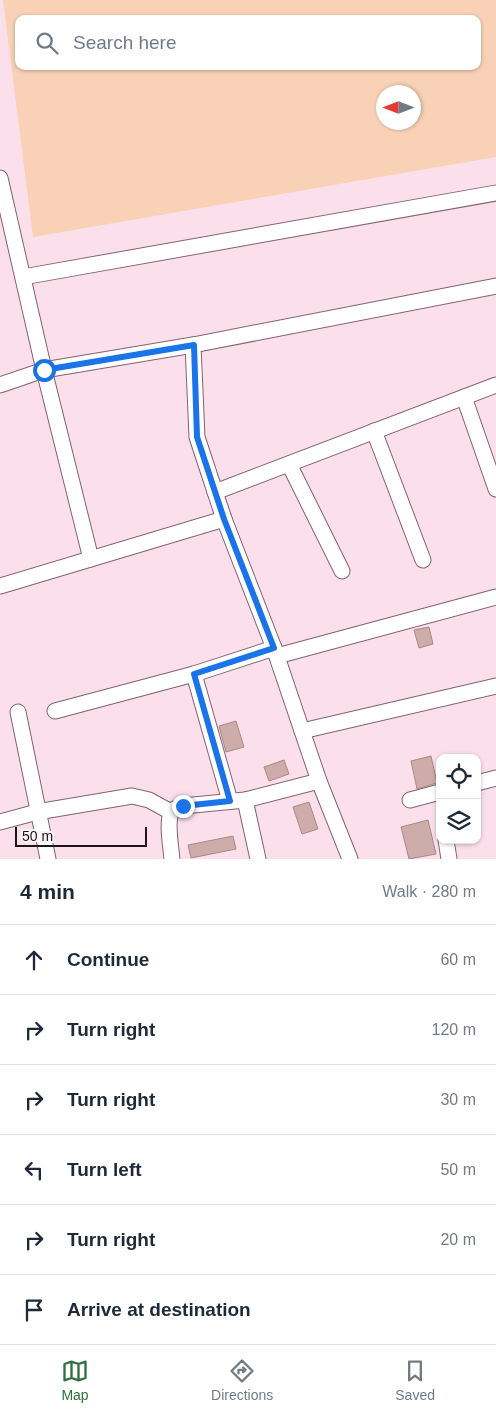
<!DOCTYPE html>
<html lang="en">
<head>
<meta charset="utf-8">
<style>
	body { margin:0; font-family:Arial,sans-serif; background:#f2f2f3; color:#1f2937 }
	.controls { position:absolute; right:15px; bottom:15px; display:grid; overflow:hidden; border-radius:10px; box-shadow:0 1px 4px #0004 }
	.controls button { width:45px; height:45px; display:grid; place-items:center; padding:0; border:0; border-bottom:1px solid #e0e1e3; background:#fff; color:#1f2937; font:25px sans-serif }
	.compass { position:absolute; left:376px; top:85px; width:45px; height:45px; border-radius:50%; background:#fff; box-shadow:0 1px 4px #0004; rotate:270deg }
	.scale { position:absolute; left:15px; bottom:12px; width:132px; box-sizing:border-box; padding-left:5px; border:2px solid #1f1418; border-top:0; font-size:14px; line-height:18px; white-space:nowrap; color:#1f1418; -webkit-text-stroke:4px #fbf4f6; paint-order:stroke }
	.stop { position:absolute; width:15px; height:15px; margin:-11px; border:4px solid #1a73e8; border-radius:50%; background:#fff }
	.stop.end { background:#1a73e8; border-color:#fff; box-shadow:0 1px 5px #0008 }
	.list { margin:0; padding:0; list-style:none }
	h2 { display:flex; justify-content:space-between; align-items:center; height:65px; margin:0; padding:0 20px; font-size:21px }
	h2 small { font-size:16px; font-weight:400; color:#747a83 }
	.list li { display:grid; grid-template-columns:32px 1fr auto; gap:15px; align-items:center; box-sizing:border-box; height:70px; padding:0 20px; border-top:1px solid #e0e1e3 }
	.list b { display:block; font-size:19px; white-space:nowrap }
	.list em { font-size:16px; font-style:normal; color:#747a83 }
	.icon { flex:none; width:28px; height:28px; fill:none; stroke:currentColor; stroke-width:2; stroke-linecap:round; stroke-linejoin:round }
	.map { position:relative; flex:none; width:496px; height:859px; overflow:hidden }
	.search { position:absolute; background:#fff; box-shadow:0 1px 4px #0004; left:15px; right:15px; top:15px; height:55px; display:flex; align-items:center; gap:12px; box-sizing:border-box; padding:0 18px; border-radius:10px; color:#747a83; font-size:19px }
	.sheet { height:485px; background:#fff }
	nav { display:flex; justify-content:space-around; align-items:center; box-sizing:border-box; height:70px; border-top:1px solid #e0e1e3; background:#fff; font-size:14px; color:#747a83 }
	nav a { display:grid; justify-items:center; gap:2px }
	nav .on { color:#2d723e }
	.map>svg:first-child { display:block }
	.green { fill:#f8d1b7; fill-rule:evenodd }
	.building { fill:#ceacaa; stroke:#a98886 }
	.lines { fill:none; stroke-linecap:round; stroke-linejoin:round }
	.minor-casing { stroke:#80636f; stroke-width:17 }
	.minor { stroke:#fff; stroke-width:15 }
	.route { stroke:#1a73e8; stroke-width:6 }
</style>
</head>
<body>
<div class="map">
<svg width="496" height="859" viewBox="0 0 496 859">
	<rect width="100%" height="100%" fill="#fbe0eb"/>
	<path class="green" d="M3 0H496V157L33 237ZM19 19H477V66H19ZM384 92H414V122H384Z"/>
	<g class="building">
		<path d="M429 627 433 644 419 648 414 630Z"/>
		<path d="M236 721 244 747 226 752 219 726Z"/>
		<path d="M431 756 437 783 417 789 411 761Z"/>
		<path d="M284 760 289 774 269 781 264 767Z"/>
		<path d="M309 802 318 829 302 834 293 807Z"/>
		<path d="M428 820 436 854 409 859 401 827Z"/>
		<path d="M233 836 236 849 191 858 188 845Z"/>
	</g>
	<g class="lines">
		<defs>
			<g id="minor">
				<path d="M0 178 44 370 91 559"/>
				<path d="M23 277 496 193"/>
				<path d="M0 385 44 370 193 345"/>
				<path d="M464 397 496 489"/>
				<path d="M374 431 423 560"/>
				<path d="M289 464 342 571"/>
				<path d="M215 492 496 385"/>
				<path d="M0 586 224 519"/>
				<path d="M277 656 496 597"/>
				<path d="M194 674 230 801"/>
				<path d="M55 711 194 674 274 648"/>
				<path d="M18 712 48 859"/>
				<path d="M302 731 496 686"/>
				<path d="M319 781 350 859"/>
				<path d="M477 783 496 778"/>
				<path d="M245 800 258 859"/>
				<path d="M410 800 440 792"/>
				<path d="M0 822 37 812 132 796 149 800 171 812"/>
				<path d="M446 840 449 859"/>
				<path d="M172 859C171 848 166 820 172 811 175 808 179 807 183 806L245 800 319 781 274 648 224 519 197 437 193 345 496 286"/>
			</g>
		</defs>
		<use href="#minor" class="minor-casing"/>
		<use href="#minor" class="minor"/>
	</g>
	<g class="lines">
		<path class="route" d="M44 370 194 345 197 437 224 519 274 648 194 674 230 801 183 806"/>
	</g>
</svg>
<div class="controls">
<button><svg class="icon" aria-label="locate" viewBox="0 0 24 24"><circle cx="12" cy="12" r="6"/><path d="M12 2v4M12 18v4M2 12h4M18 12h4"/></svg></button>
<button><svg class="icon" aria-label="layers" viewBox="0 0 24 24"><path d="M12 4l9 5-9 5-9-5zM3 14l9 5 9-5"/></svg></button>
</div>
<svg class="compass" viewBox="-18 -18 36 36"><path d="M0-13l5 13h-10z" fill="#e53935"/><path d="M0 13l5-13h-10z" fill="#747a83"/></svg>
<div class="scale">50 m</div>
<div class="stop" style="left:44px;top:370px"></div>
<div class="stop end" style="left:183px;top:806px"></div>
<div class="search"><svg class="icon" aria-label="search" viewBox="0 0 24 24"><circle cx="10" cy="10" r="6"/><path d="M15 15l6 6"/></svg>Search here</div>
</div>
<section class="sheet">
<h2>4 min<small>Walk · 280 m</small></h2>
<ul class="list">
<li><svg class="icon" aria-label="ahead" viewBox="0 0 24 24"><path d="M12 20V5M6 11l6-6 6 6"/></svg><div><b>Continue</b></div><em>60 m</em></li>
<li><svg class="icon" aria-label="right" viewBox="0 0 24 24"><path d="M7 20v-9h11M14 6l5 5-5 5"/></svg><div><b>Turn right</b></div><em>120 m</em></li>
<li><svg class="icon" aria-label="right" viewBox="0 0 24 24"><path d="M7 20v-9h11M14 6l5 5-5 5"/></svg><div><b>Turn right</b></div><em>30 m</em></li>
<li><svg class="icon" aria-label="left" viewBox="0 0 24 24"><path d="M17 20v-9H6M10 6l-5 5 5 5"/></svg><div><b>Turn left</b></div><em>50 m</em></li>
<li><svg class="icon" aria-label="right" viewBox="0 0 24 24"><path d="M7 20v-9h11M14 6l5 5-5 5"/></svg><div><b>Turn right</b></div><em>20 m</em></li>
<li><svg class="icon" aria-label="arrive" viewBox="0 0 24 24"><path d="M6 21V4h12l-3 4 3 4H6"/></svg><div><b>Arrive at destination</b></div></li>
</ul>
</section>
<nav>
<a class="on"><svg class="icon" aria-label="map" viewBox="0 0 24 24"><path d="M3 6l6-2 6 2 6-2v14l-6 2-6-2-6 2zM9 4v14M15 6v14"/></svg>Map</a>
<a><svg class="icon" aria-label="directions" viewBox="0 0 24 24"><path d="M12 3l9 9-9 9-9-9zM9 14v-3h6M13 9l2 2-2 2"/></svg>Directions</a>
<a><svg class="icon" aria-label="saved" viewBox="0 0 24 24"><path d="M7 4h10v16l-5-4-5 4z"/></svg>Saved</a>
</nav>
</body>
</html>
